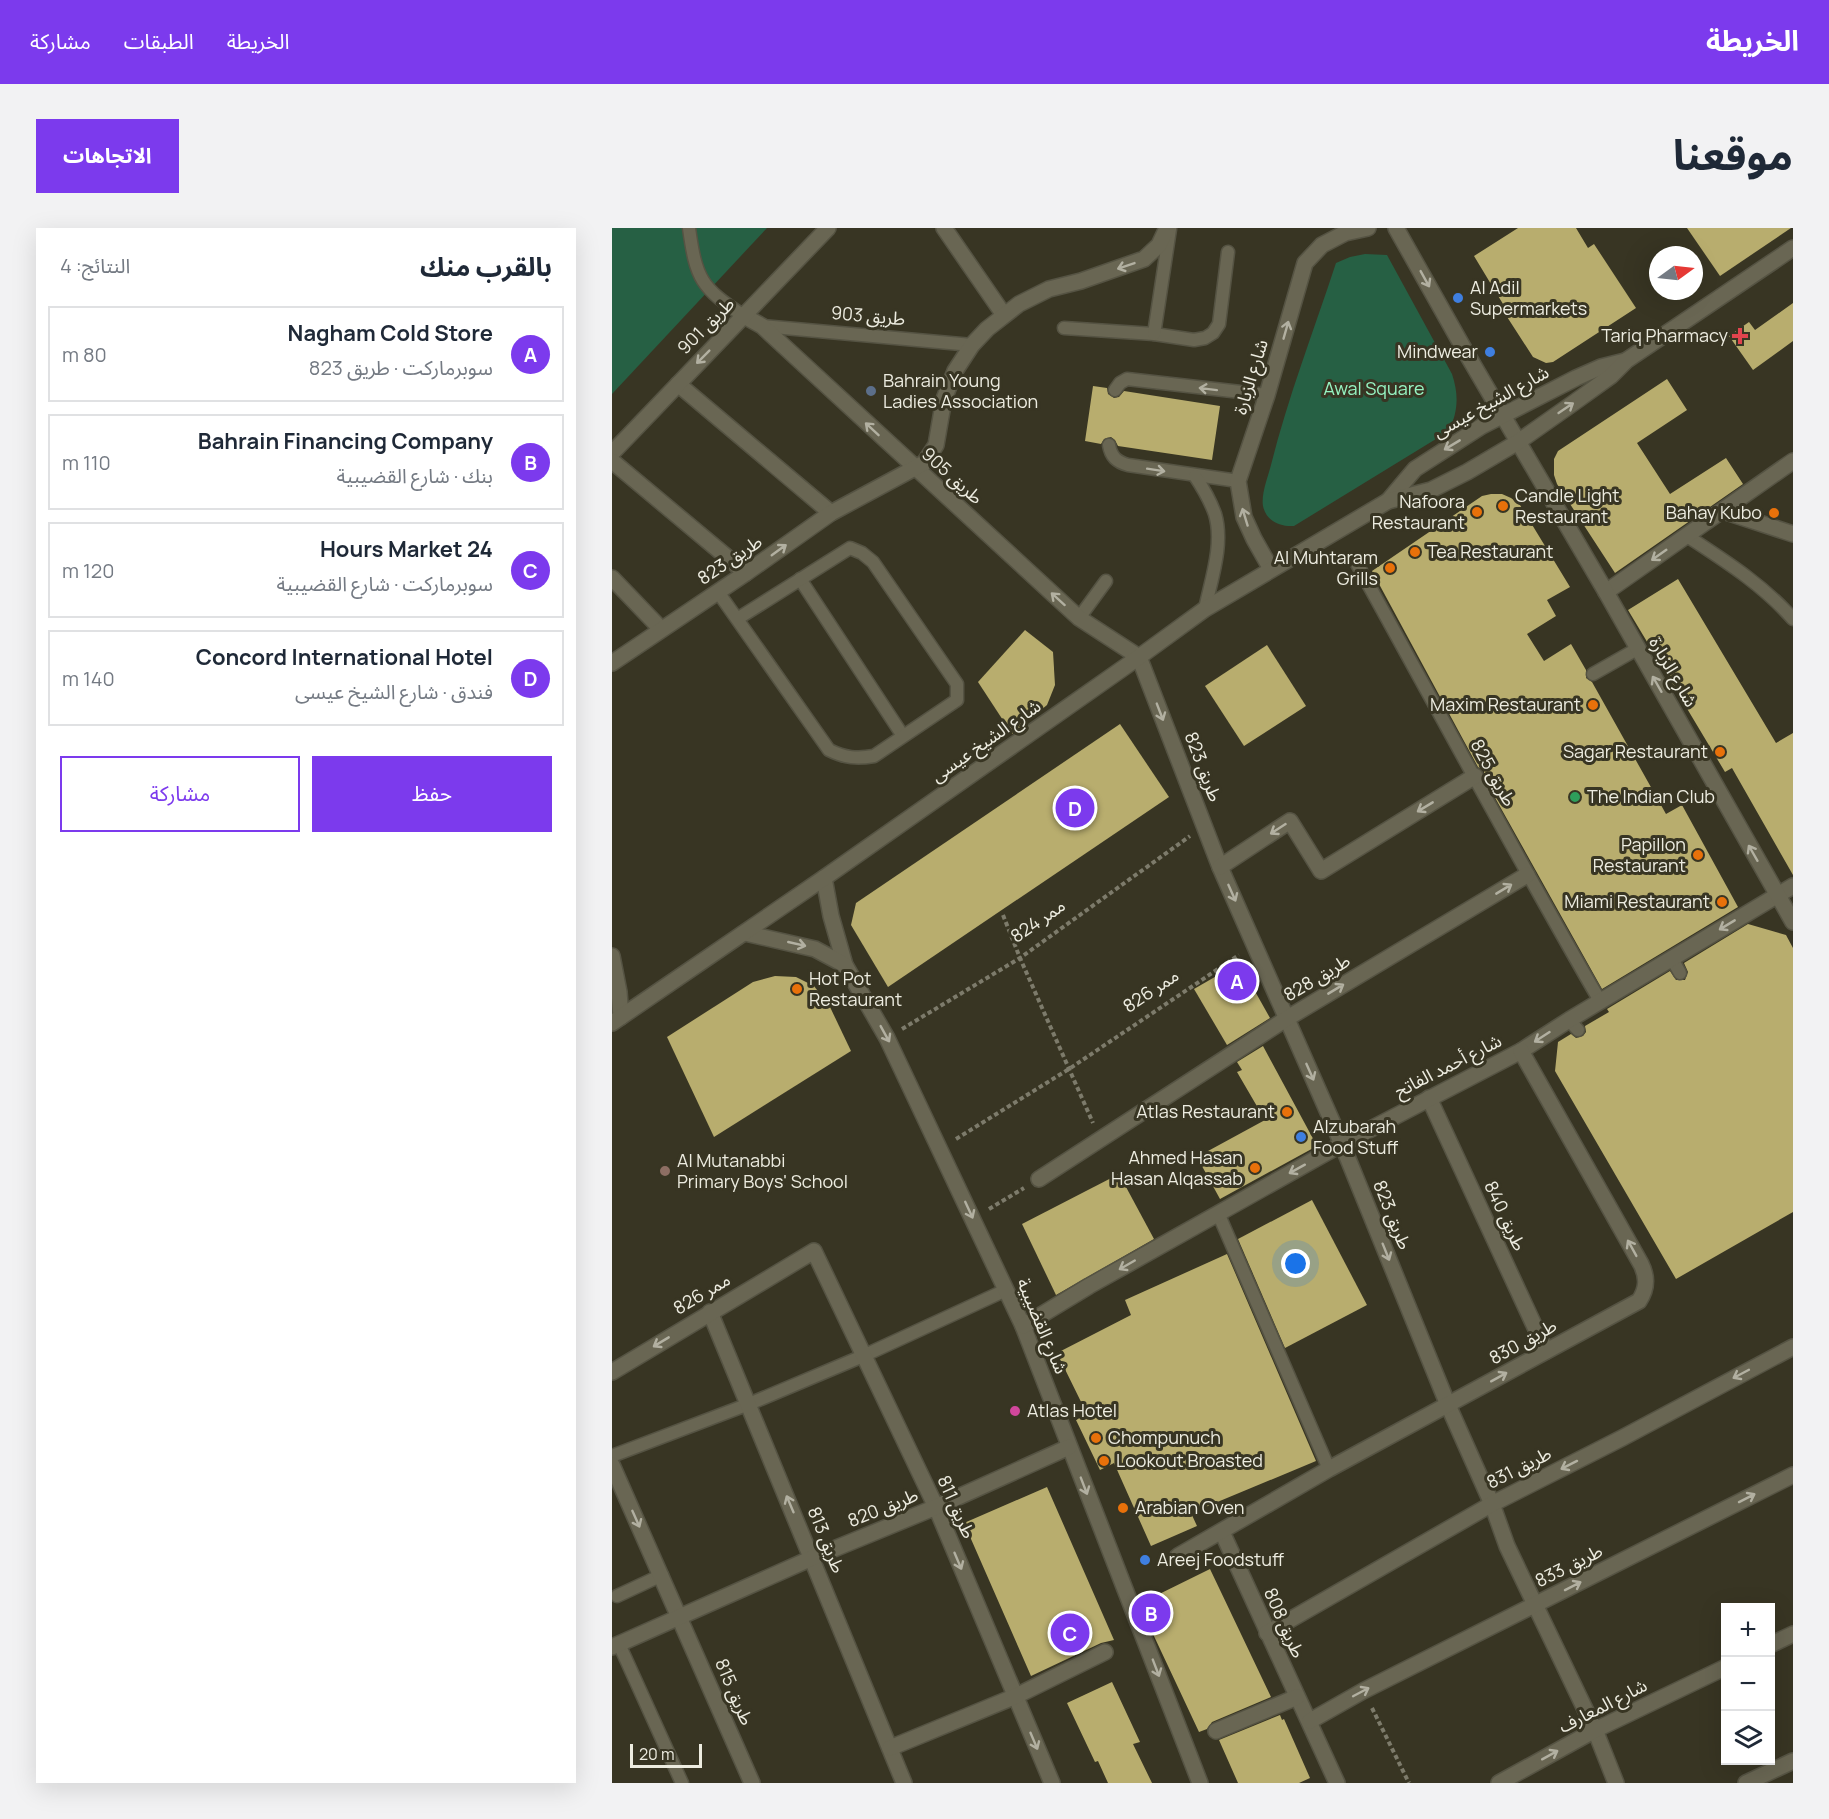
<!DOCTYPE html>
<html lang="ar">
<head>
<meta charset="utf-8">
<style>
	body { margin:0; font-family:Manrope,"Noto Sans Arabic",sans-serif; background:#f2f2f3; color:#1f2937; direction:rtl }
	.controls { position:absolute; right:18px; bottom:18px; display:grid; overflow:hidden; border-radius:0px; box-shadow:0 6px 24px #0002 }
	.controls button { width:54px; height:54px; display:grid; place-items:center; padding:0; border:0; border-bottom:2px solid #e0e1e3; background:#fff; color:#1f2937; font:30px sans-serif }
	.compass { position:absolute; left:1037px; top:18px; width:54px; height:54px; border-radius:50%; background:#fff; box-shadow:0 6px 24px #0002; rotate:75deg }
	.scale { position:absolute; left:18px; bottom:15px; width:72px; box-sizing:border-box; padding-left:6px; border:3px solid #edece0; border-top:0; font-size:16px; line-height:21px; white-space:nowrap; color:#edece0; -webkit-text-stroke:4px #383523; paint-order:stroke }
	.you { position:absolute; left:684px; top:1036px; width:21px; height:21px; margin:-15px; border:4px solid #fff; border-radius:50%; background:#1a73e8; box-shadow:0 0 0 9px #1a73e833 }
	.badge { display:grid; place-items:center; width:39px; height:39px; border-radius:50%; background:#7c3aed; color:#fff; font-size:20px; font-weight:700 }
	.pin { position:absolute; translate:-50% -50%; border:3px solid #fff; box-shadow:0 2px 6px #0006 }
	.list { margin:0; padding:0; list-style:none }
	h2 { display:flex; justify-content:space-between; align-items:center; height:78px; margin:0; padding:0 24px; font-size:26px }
	h2 small { font-size:20px; font-weight:400; color:#747a83 }
	.list li { display:grid; grid-template-columns:39px 1fr auto; gap:18px; align-items:center; box-sizing:border-box; height:96px; margin:0 12px 12px; padding:0 12px; border:2px solid #e0e1e3; border-radius:0px }
	.list b { display:block; font-size:22px; white-space:nowrap }
	.list p { margin:0; font-size:20px; white-space:nowrap; color:#747a83 }
	.list em { font-size:20px; font-style:normal; color:#747a83 }
	.actions { display:flex; gap:12px; padding:18px 24px }
	.actions a { flex:1; padding:14px 0; border:2px solid #7c3aed; border-radius:0px; text-align:center; font-size:21px; color:#7c3aed }
	.actions .main { background:#7c3aed; color:#fff }
	.icon { flex:none; width:33px; height:33px; fill:none; stroke:currentColor; stroke-width:2; stroke-linecap:round; stroke-linejoin:round }
	.map { position:relative; flex:none; width:1181px; height:1555px; overflow:hidden; direction:ltr; border-radius:0px }
	header { display:flex; align-items:center; gap:36px; box-sizing:border-box; height:84px; padding:0 30px; background:#7c3aed; color:#fff }
	header strong { font-size:28px }
	nav { display:flex; gap:33px; margin-inline-start:auto; font-size:21px }
	.intro { display:flex; align-items:center; justify-content:space-between; box-sizing:border-box; height:144px; padding:0 36px }
	h1 { margin:0; font-size:42px }
	.button { padding:15px 27px; border-radius:0px; background:#7c3aed; color:#fff; font-size:21px; font-weight:700 }
	main { display:flex; gap:36px; padding:0 36px }
	aside { flex:1; background:#fff; border-radius:0px; box-shadow:0 6px 24px #0002 }
	.map>svg:first-child { display:block }
	.green { fill:#266044 }
	.building { fill:#b8ad6e }
	.lines { fill:none; stroke-linecap:round; stroke-linejoin:round }
	.service-casing { stroke:#555343; stroke-width:15 }
	.minor-casing { stroke:#555343; stroke-width:18 }
	.tertiary-casing { stroke:#555343; stroke-width:18 }
	.path { stroke:#7d7b6b; stroke-width:4; stroke-dasharray:4.5 3; stroke-linecap:butt }
	.service { stroke:#696653; stroke-width:12 }
	.minor { stroke:#696653; stroke-width:15 }
	.tertiary { stroke:#696653; stroke-width:15 }
	.oneway { stroke:#b2b0a1 }
	.shop-dot { fill:#3f7fe0; stroke:#383523; stroke-width:2 }
	.health-dot { fill:#e0444e; stroke:#383523; stroke-width:2 }
	.service-dot { fill:#5c6f8a; stroke:#383523; stroke-width:2 }
	.food-dot { fill:#e8710a; stroke:#383523; stroke-width:2 }
	.leisure-dot { fill:#2e9e5b; stroke:#383523; stroke-width:2 }
	.education-dot { fill:#8d6e63; stroke:#383523; stroke-width:2 }
	.hotel-dot { fill:#d1479c; stroke:#383523; stroke-width:2 }
	.labels { text-anchor:middle; stroke-width:6; stroke-linejoin:round; paint-order:stroke }
	.poi-label { font-size:18px; fill:#edece0; stroke:#383523; text-anchor:start }
	.street-label { font-size:18px; fill:#edece0; stroke:#383523 }
	.park-label { font-size:18px; fill:#96f4c2; stroke:#383523 }
</style>
</head>
<body>
<header>
<strong>الخريطة</strong>
<nav><a>الخريطة</a><a>الطبقات</a><a>مشاركة</a></nav>
</header>
<div class="intro"><h1>موقعنا</h1><a class="button">الاتجاهات</a></div>
<main>
<div class="map">
<svg width="1181" height="1555" viewBox="0 0 1181 1555">
	<rect width="100%" height="100%" fill="#383523"/>
	<g class="green">
		<path d="M0 0H155L0 166Z"/>
		<path d="M753 26 775 27 840 146C847 167 846 183 837 203L682 298C668 299 654 293 651 278 649 266 656 249 659 237 676 169 702 102 724 35L738 29Z"/>
	</g>
	<g class="building">
		<path d="M906 0H964L976 20 982 16 1024 80 941 134 934 135 921 129 888 78 891 76 862 28Z"/>
		<path d="M1075 0H1179L1108 48Z"/>
		<path d="M1181 75V113L1141 142 1117 108 1137 94 1143 102Z"/>
		<path d="M1055 151 1075 182 1025 215 1058 266 1114 230 1131 256 1003 345 945 256 942 247V231L946 223Z"/>
		<path d="M481 158 495 160 496 166 502 170 507 169 512 163 608 178 600 232 506 218 503 212 499 209 492 211 489 216 473 213Z"/>
		<path d="M879 266H890L899 270 908 277 958 359 935 372 944 388 915 406 932 433 959 416 974 442V450L980 454 1054 586 1070 577 1126 679 990 761 872 550V543L866 539 760 343 870 268Z"/>
		<path d="M1066 351 1164 515 1181 505V647L1120 540 1113 544 1016 382Z"/>
		<path d="M413 402 441 424 443 457 435 477 400 506 366 454Z"/>
		<path d="M655 417 694 478 632 518 593 458Z"/>
		<path d="M508 496 557 569 276 759 239 697 244 675Z"/>
		<path d="M1136 696 1174 707 1181 720V984L1064 1051 943 843 946 814 959 806 964 810 971 808 974 804 973 798 997 784 995 781 1058 743 1064 752H1073L1076 744 1072 735Z"/>
		<path d="M627 735 658 790 615 817 582 761Z"/>
		<path d="M163 748 184 749 202 758 218 779 239 823 102 909 55 809 141 754Z"/>
		<path d="M651 818 705 918 608 971 585 929 653 892 625 844 630 842 625 834Z"/>
		<path d="M507 946 542 1011 444 1067 410 996Z"/>
		<path d="M700 972 755 1077 673 1120 626 1011Z"/>
		<path d="M615 1026 704 1233 579 1285 585 1298 539 1318 502 1235 488 1242 464 1192 475 1186 445 1125 519 1087 513 1072Z"/>
		<path d="M435 1259 502 1412 489 1415 419 1448 352 1295Z"/>
		<path d="M598 1341 659 1469 600 1494 595 1501 587 1504 541 1406 529 1375Z"/>
		<path d="M500 1454 528 1514 521 1516 540 1555H496L486 1533 483 1534 455 1475Z"/>
		<path d="M668 1487 670 1492 672 1491 698 1550 687 1555H626L607 1512Z"/>
	</g>
	<g class="lines">
		<defs>
			<g id="service">
				<path d="M77 0C84 51 89 60 132 88"/>
				<path d="M150 98 360 117"/>
				<path d="M452 100 542 106 582 112 593 110 601 105 607 96 616 24"/>
				<path d="M542 106 558 1"/>
				<path d="M503 162 508 155 515 151 655 167"/>
				<path d="M497 217C499 229 505 234 516 237L626 253"/>
				<path d="M583 248C591 260 598 272 603 286 612 316 599 352 593 381"/>
				<path d="M1075 308C1113 333 1150 356 1181 391"/>
				<path d="M744 334C825 480 904 628 988 773"/>
				<path d="M188 351 291 508"/>
				<path d="M106 364 217 522C233 530 245 531 262 528L345 472V456L261 334 250 325 238 320 125 391"/>
				<path d="M467 390 494 353"/>
				<path d="M981 446 1025 421"/>
				<path d="M1060 731 1068 745"/>
				<path d="M957 792 966 802"/>
				<path d="M606 985 717 1241"/>
				<path d="M0 1228 137 1176 251 1128 394 1062"/>
				<path d="M5 1368 50 1347"/>
				<path d="M7 1416 70 1555"/>
			</g>
			<g id="minor">
				<path d="M332 0 392 87"/>
				<path d="M132 88 150 98 467 390 527 429 608 639 730 916 836 1177 880 1276 895 1318 983 1502 1004 1555"/>
				<path d="M66 156 219 285"/>
				<path d="M0 225 216 0"/>
				<path d="M0 233 134 345"/>
				<path d="M1111 283 1181 306"/>
				<path d="M659 341 642 311 632 289 626 253 655 167 693 35 710 17 733 5 756 0"/>
				<path d="M0 350 49 401"/>
				<path d="M994 364 1181 233"/>
				<path d="M0 435 134 345 219 285 312 235 324 217 332 171 343 143 360 117 375 101 407 76 437 61 469 53 532 31 547 17 555 0"/>
				<path d="M608 639 678 593 709 643 863 548"/>
				<path d="M212 650 219 688 233 737 275 810 411 1098 588 1555"/>
				<path d="M133 705 203 721 233 737"/>
				<path d="M0 728 7 764 9 789"/>
				<path d="M817 870 934 1123"/>
				<path d="M427 951 674 791 915 647"/>
				<path d="M98 1084 292 1555"/>
				<path d="M411 1098 477 1058 730 916 909 823 957 792 1181 658"/>
				<path d="M0 1144 202 1023 324 1279 440 1555"/>
				<path d="M0 1237 140 1555"/>
				<path d="M610 1304 725 1555"/>
				<path d="M566 1328 717 1241 1027 1073C1035 1061 1036 1050 1029 1036L909 823"/>
				<path d="M655 1405 880 1276 1010 1210 1181 1119"/>
				<path d="M0 1419 200 1330 324 1279 457 1219"/>
				<path d="M698 1493 751 1463 1181 1247"/>
				<path d="M604 1503 685 1469"/>
				<path d="M278 1520 404 1468 493 1424"/>
				<path d="M1134 1555 1181 1533"/>
			</g>
			<g id="tertiary">
				<path d="M784 0 856 128 994 364 1181 694"/>
				<path d="M776 273 803 241 870 198 964 150 989 139 1013 133"/>
				<path d="M0 795 212 650 527 429 593 381 776 273 819 262 855 244 906 214 960 176 999 148 1015 132 1181 20"/>
				<path d="M1158 1417 1181 1406"/>
				<path d="M887 1555 983 1502 1114 1439"/>
			</g>
		</defs>
		<use href="#service" class="service-casing"/>
		<use href="#minor" class="minor-casing"/>
		<use href="#tertiary" class="tertiary-casing"/>
		<g class="path">
			<path d="M391 687 408 730 481 895"/>
			<path d="M290 801 408 730 578 608"/>
			<path d="M344 911 457 841 627 727"/>
			<path d="M377 981 412 960"/>
			<path d="M760 1480 797 1555"/>
		</g>
		<use href="#service" class="service"/>
		<use href="#minor" class="minor"/>
		<use href="#tertiary" class="tertiary"/>
	</g>
	<defs><path id="oneway-shaft" d="M-6 0H5M1.5-3L5.5 0L1.5 3" fill="none" stroke-width="1.6" stroke-linecap="round" stroke-linejoin="round" transform="scale(1.5)"/></defs>
	<g class="oneway">
		<use href="#oneway-shaft" transform="translate(514 38) rotate(161)"/>
		<use href="#oneway-shaft" transform="translate(813 51) rotate(61)"/>
		<use href="#oneway-shaft" transform="translate(674 102) rotate(-74)"/>
		<use href="#oneway-shaft" transform="translate(91 129) rotate(135)"/>
		<use href="#oneway-shaft" transform="translate(596 161) rotate(-173)"/>
		<use href="#oneway-shaft" transform="translate(954 180) rotate(-34)"/>
		<use href="#oneway-shaft" transform="translate(260 201) rotate(-137)"/>
		<use href="#oneway-shaft" transform="translate(840 217) rotate(149)"/>
		<use href="#oneway-shaft" transform="translate(544 242) rotate(9)"/>
		<use href="#oneway-shaft" transform="translate(633 289) rotate(-107)"/>
		<use href="#oneway-shaft" transform="translate(167 322) rotate(-36)"/>
		<use href="#oneway-shaft" transform="translate(1047 327) rotate(145)"/>
		<use href="#oneway-shaft" transform="translate(446 371) rotate(-138)"/>
		<use href="#oneway-shaft" transform="translate(1045 456) rotate(-120)"/>
		<use href="#oneway-shaft" transform="translate(548 484) rotate(69)"/>
		<use href="#oneway-shaft" transform="translate(813 579) rotate(149)"/>
		<use href="#oneway-shaft" transform="translate(666 601) rotate(147)"/>
		<use href="#oneway-shaft" transform="translate(1141 625) rotate(-120)"/>
		<use href="#oneway-shaft" transform="translate(892 661) rotate(-31)"/>
		<use href="#oneway-shaft" transform="translate(620 665) rotate(66)"/>
		<use href="#oneway-shaft" transform="translate(1115 697) rotate(149)"/>
		<use href="#oneway-shaft" transform="translate(185 716) rotate(13)"/>
		<use href="#oneway-shaft" transform="translate(724 761) rotate(-31)"/>
		<use href="#oneway-shaft" transform="translate(273 806) rotate(61)"/>
		<use href="#oneway-shaft" transform="translate(930 809) rotate(147)"/>
		<use href="#oneway-shaft" transform="translate(698 844) rotate(66)"/>
		<use href="#oneway-shaft" transform="translate(685 941) rotate(151)"/>
		<use href="#oneway-shaft" transform="translate(357 982) rotate(65)"/>
		<use href="#oneway-shaft" transform="translate(1020 1020) rotate(-119)"/>
		<use href="#oneway-shaft" transform="translate(774 1024) rotate(68)"/>
		<use href="#oneway-shaft" transform="translate(515 1037) rotate(150)"/>
		<use href="#oneway-shaft" transform="translate(49 1114) rotate(149)"/>
		<use href="#oneway-shaft" transform="translate(1129 1146) rotate(152)"/>
		<use href="#oneway-shaft" transform="translate(887 1149) rotate(-29)"/>
		<use href="#oneway-shaft" transform="translate(957 1237) rotate(153)"/>
		<use href="#oneway-shaft" transform="translate(472 1258) rotate(69)"/>
		<use href="#oneway-shaft" transform="translate(1135 1270) rotate(-27)"/>
		<use href="#oneway-shaft" transform="translate(178 1276) rotate(-113)"/>
		<use href="#oneway-shaft" transform="translate(24 1291) rotate(66)"/>
		<use href="#oneway-shaft" transform="translate(346 1333) rotate(67)"/>
		<use href="#oneway-shaft" transform="translate(961 1358) rotate(-27)"/>
		<use href="#oneway-shaft" transform="translate(544 1440) rotate(69)"/>
		<use href="#oneway-shaft" transform="translate(749 1464) rotate(-28)"/>
		<use href="#oneway-shaft" transform="translate(422 1513) rotate(67)"/>
		<use href="#oneway-shaft" transform="translate(938 1527) rotate(-29)"/>
	</g>
	<g class="shop-dot">
		<circle cx="846" cy="70" r="6"/>
		<circle cx="878" cy="124" r="6"/>
		<circle cx="689" cy="909" r="6"/>
		<circle cx="533" cy="1332" r="6"/>
	</g>
	<path class="health-dot" d="M1125 99h6v6h6v6h-6v6h-6v-6h-6v-6h6z"/>
	<circle class="service-dot" cx="259" cy="163" r="6"/>
	<g class="food-dot">
		<circle cx="891" cy="278" r="6"/>
		<circle cx="865" cy="284" r="6"/>
		<circle cx="1162" cy="285" r="6"/>
		<circle cx="803" cy="324" r="6"/>
		<circle cx="778" cy="340" r="6"/>
		<circle cx="981" cy="477" r="6"/>
		<circle cx="1108" cy="524" r="6"/>
		<circle cx="1086" cy="627" r="6"/>
		<circle cx="1110" cy="674" r="6"/>
		<circle cx="185" cy="761" r="6"/>
		<circle cx="675" cy="884" r="6"/>
		<circle cx="643" cy="940" r="6"/>
		<circle cx="484" cy="1210" r="6"/>
		<circle cx="492" cy="1233" r="6"/>
		<circle cx="511" cy="1280" r="6"/>
	</g>
	<circle class="leisure-dot" cx="963" cy="569" r="6"/>
	<circle class="education-dot" cx="53" cy="943" r="6"/>
	<circle class="hotel-dot" cx="403" cy="1183" r="6"/>
	<g class="labels">
		<g class="poi-label">
			<text x="858" y="66">Al Adil<tspan x="858" dy="21">Supermarkets</tspan></text>
			<text x="1116" y="114" text-anchor="end">Tariq Pharmacy</text>
			<text x="866" y="130" text-anchor="end">Mindwear</text>
			<text x="271" y="159">Bahrain Young<tspan x="271" dy="21">Ladies Association</tspan></text>
			<text x="903" y="274">Candle Light<tspan x="903" dy="21">Restaurant</tspan></text>
			<text x="853" y="280" text-anchor="end">Nafoora<tspan x="853" dy="21">Restaurant</tspan></text>
			<text x="1150" y="291" text-anchor="end">Bahay Kubo</text>
			<text x="815" y="330">Tea Restaurant</text>
			<text x="766" y="336" text-anchor="end">Al Muhtaram<tspan x="766" dy="21">Grills</tspan></text>
			<text x="969" y="483" text-anchor="end">Maxim Restaurant</text>
			<text x="1096" y="530" text-anchor="end">Sagar Restaurant</text>
			<text x="975" y="575">The Indian Club</text>
			<text x="1074" y="623" text-anchor="end">Papillon<tspan x="1074" dy="21">Restaurant</tspan></text>
			<text x="1098" y="680" text-anchor="end">Miami Restaurant</text>
			<text x="197" y="757">Hot Pot<tspan x="197" dy="21">Restaurant</tspan></text>
			<text x="663" y="890" text-anchor="end">Atlas Restaurant</text>
			<text x="701" y="905">Alzubarah<tspan x="701" dy="21">Food Stuff</tspan></text>
			<text x="631" y="936" text-anchor="end">Ahmed Hasan<tspan x="631" dy="21">Hasan Alqassab</tspan></text>
			<text x="65" y="939">Al Mutanabbi<tspan x="65" dy="21">Primary Boys' School</tspan></text>
			<text x="415" y="1189">Atlas Hotel</text>
			<text x="496" y="1216">Chompunuch</text>
			<text x="504" y="1239">Lookout Broasted</text>
			<text x="523" y="1286">Arabian Oven</text>
			<text x="545" y="1338">Areej Foodstuff</text>
		</g>
		<g class="street-label">
			<text transform="translate(256 88) rotate(5)" y="6">طريق 903</text>
			<text transform="translate(94 98) rotate(-45)" y="6">طريق 901</text>
			<text transform="translate(639 149) rotate(-73)" y="6">شارع الزبارة</text>
			<text transform="translate(879 174) rotate(-29)" y="6">شارع الشيخ عيسى</text>
			<text transform="translate(340 248) rotate(42)" y="6">طريق 905</text>
			<text transform="translate(118 332) rotate(-34)" y="6">طريق 823</text>
			<text transform="translate(1061 444) rotate(60)" y="6">شارع الزبارة</text>
			<text transform="translate(374 513) rotate(-35)" y="6">شارع الشيخ عيسى</text>
			<text transform="translate(591 539) rotate(69)" y="6">طريق 823</text>
			<text transform="translate(881 545) rotate(61)" y="6">طريق 825</text>
			<text transform="translate(426 693) rotate(-35)" y="6">ممر 824</text>
			<text transform="translate(705 750) rotate(-31)" y="6">طريق 828</text>
			<text transform="translate(539 763) rotate(-34)" y="6">ممر 826</text>
			<text transform="translate(836 838) rotate(-27)" y="6">شارع أحمد الفاتح</text>
			<text transform="translate(780 987) rotate(68)" y="6">طريق 823</text>
			<text transform="translate(893 988) rotate(65)" y="6">طريق 840</text>
			<text transform="translate(90 1066) rotate(-31)" y="6">ممر 826</text>
			<text transform="translate(430 1098) rotate(67)" y="6">شارع القضيبية</text>
			<text transform="translate(911 1114) rotate(-29)" y="6">طريق 830</text>
			<text transform="translate(907 1240) rotate(-27)" y="6">طريق 831</text>
			<text transform="translate(344 1279) rotate(66)" y="6">طريق 811</text>
			<text transform="translate(271 1280) rotate(-22)" y="6">طريق 820</text>
			<text transform="translate(214 1312) rotate(68)" y="6">طريق 813</text>
			<text transform="translate(957 1338) rotate(-27)" y="6">طريق 833</text>
			<text transform="translate(672 1395) rotate(66)" y="6">طريق 808</text>
			<text transform="translate(122 1464) rotate(67)" y="6">طريق 815</text>
			<text transform="translate(991 1478) rotate(-27)" y="6">شارع المعارف</text>
		</g>
		<g class="park-label">
			<text x="762" y="167">Awal Square</text>
		</g>
	</g>
</svg>
<div class="controls">
<button>+</button>
<button>−</button>
<button><svg class="icon" aria-label="layers" viewBox="0 0 24 24"><path d="M12 4l9 5-9 5-9-5zM3 14l9 5 9-5"/></svg></button>
</div>
<svg class="compass" viewBox="-18 -18 36 36"><path d="M0-13l5 13h-10z" fill="#e53935"/><path d="M0 13l5-13h-10z" fill="#747a83"/></svg>
<div class="scale">20 m</div>
<div class="you"></div>
<div class="pin badge" style="left:625px;top:753px">A</div>
<div class="pin badge" style="left:539px;top:1385px">B</div>
<div class="pin badge" style="left:458px;top:1405px">C</div>
<div class="pin badge" style="left:463px;top:580px">D</div>
</div>
<aside>
<h2>بالقرب منك<small>النتائج: 4</small></h2>
<ul class="list">
<li><span class="badge">A</span><div><b>Nagham Cold Store</b><p>سوبرماركت · طريق 823</p></div><em>80 m</em></li>
<li><span class="badge">B</span><div><b>Bahrain Financing Company</b><p>بنك · شارع القضيبية</p></div><em>110 m</em></li>
<li><span class="badge">C</span><div><b>24 Hours Market</b><p>سوبرماركت · شارع القضيبية</p></div><em>120 m</em></li>
<li><span class="badge">D</span><div><b>Concord International Hotel</b><p>فندق · شارع الشيخ عيسى</p></div><em>140 m</em></li>
</ul>
<div class="actions"><a class="main">حفظ</a><a>مشاركة</a></div>
</aside>
</main>
</body>
</html>
